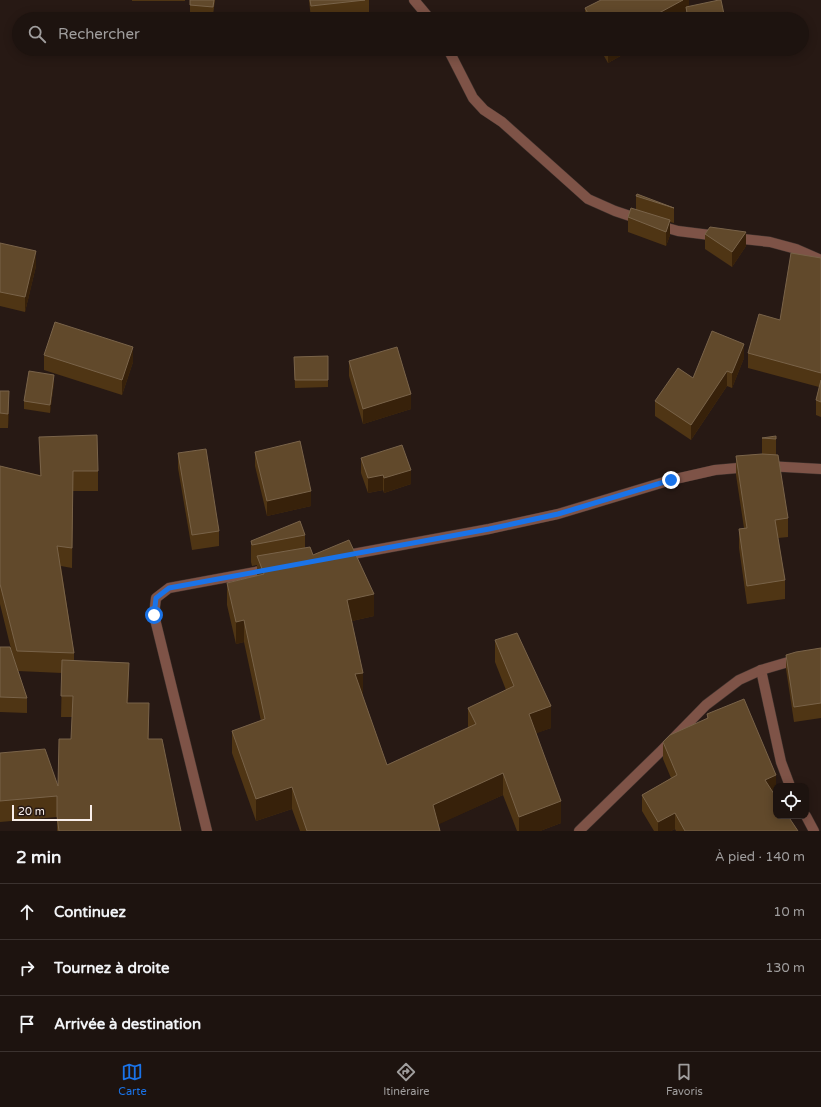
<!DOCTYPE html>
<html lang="fr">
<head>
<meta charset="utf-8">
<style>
	body { margin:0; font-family:"Varela Round",sans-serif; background:#2a201d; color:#f1f3f6 }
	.controls { position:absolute; right:12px; bottom:12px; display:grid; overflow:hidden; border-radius:8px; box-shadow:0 2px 10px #0003 }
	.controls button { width:36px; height:36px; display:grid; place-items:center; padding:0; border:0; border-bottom:1px solid #3b322f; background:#1d130f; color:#f1f3f6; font:20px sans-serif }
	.scale { position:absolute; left:12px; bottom:10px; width:80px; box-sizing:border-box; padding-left:4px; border:2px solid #f9efeb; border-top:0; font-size:11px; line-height:14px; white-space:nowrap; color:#f9efeb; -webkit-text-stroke:3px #271914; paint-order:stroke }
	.stop { position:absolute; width:12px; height:12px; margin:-9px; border:3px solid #1a73e8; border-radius:50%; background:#fff }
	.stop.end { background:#1a73e8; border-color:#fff; box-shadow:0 1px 4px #0008 }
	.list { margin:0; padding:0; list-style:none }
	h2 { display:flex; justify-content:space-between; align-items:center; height:52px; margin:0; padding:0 16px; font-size:17px }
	h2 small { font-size:13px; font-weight:400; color:#a09e9e }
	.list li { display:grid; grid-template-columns:26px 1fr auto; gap:12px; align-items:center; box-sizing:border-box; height:56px; padding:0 16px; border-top:1px solid #3b322f }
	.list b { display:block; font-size:15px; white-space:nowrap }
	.list em { font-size:13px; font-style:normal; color:#a09e9e }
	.icon { flex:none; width:22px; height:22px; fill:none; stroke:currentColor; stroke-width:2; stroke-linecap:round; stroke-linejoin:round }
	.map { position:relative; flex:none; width:821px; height:831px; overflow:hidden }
	.search { position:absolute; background:#1d130f; box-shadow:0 2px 10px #0003; left:12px; right:12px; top:12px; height:44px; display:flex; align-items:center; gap:10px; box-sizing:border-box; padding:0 14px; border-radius:22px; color:#a09e9e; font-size:15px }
	.sheet { height:220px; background:#1d130f }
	nav { display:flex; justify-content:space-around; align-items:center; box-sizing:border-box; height:56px; border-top:1px solid #3b322f; background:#1d130f; font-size:11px; color:#a09e9e }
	nav a { display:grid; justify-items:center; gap:2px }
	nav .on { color:#1a73e8 }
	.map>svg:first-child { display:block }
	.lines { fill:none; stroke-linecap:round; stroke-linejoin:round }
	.minor-casing { stroke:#40332e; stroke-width:11 }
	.minor { stroke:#7e5347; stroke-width:10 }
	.wall { fill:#4f3514 }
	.shaded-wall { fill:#37210a }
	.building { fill:#61492b; stroke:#796349 }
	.route { stroke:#1a73e8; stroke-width:5 }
</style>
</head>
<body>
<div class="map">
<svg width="821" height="831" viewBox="0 0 821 831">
	<rect width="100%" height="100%" fill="#271914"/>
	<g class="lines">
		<defs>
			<g id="minor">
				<path d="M414 0 430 19"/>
				<path d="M448 49 473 98 484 110 502 122 588 199 615 211 642 220"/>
				<path d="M657 225 678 231 718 236"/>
				<path d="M734 238 770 242 796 249 821 260"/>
				<path d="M767 466 821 469"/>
				<path d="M342 556 489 529 558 514 671 480 715 470 749 467"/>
				<path d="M761 670 781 762 790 786"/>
				<path d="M806 816 814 831"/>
				<path d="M207 831 154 615 156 598 169 588 271 569"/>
				<path d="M579 831 661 751 706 705 739 680 761 670 795 660 821 656"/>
			</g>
		</defs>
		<use href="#minor" class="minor-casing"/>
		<use href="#minor" class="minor"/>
	</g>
	<g class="wall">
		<rect x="132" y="0" width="53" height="1"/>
		<path d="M190 0H215L213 15 190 13Z"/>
		<path d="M309 0H369V14L328 19H311Z"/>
		<path d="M689 0V6L725 19H686V11L672 19H585V8Z"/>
		<path d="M600 49H633L608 63Z"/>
		<path d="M691 49H713L692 53Z"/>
		<path d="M636 196 674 208V223L670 222V235L666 246 628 232V217L636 210Z"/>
		<path d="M705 234 746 246 732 267 705 249Z"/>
		<path d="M0 244 36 266 25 312 0 306Z"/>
		<path d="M821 258V417L816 415V400L819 387 748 368V353L780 320Z"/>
		<path d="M44 355 133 362 122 395 44 370Z"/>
		<path d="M328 356V387L295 388 294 357Z"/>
		<path d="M744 358 732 388 727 386 691 440 655 416V401L693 378Z"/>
		<path d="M349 361 411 409 363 424 349 376Z"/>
		<path d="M54 382 50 413 24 409V401Z"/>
		<path d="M0 391 9 406 8 428H0Z"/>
		<path d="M39 437 98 471V491H73L72 568 61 566 74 653V661L129 684 128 703 149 724V739L181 831H57V817L0 822V753L58 786 71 739 72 717H61L62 673 18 671 27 698V713L0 712V647L12 653 0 604V466L40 475Z"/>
		<path d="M762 438 776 439V454L788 518V537L778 538 785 580V599L747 604 739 548V529L744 528 736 475V456L762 454Z"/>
		<path d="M255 452 311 506 267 516 255 466Z"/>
		<path d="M178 453 219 531V546L192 550 178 468Z"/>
		<path d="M361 458 411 484 384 493 383 490 368 493 361 473Z"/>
		<path d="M305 535V548L313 555 374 616 352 621 362 694 387 765 468 728V708L506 690 495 662V640L551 728 536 733 561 823 540 831H517L503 795 438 824 440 831H300L292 809 256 821 232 753V731L261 721 244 642 236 644 227 605V583L257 576V565L252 566 251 562V541Z"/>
		<path d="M821 648V718L794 722 786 669V655Z"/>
		<path d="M707 714 776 791 773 793 798 831H676L675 829 671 831H654L642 811V795L671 778 663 759V742L707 719Z"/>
	</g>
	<g class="shaded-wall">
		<path d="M683 0H689V9L686 7V11L672 19H648Z"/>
		<path d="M610 49H633L608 63V50Z"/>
		<path d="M670 220V235L666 246V232Z"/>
		<path d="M746 232V246L732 267V252Z"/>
		<path d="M36 251V266L25 312V297Z"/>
		<path d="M744 344V358L732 388V373Z"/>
		<path d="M133 347V362L122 395V380Z"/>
		<path d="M727 371V386L691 440V425Z"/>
		<path d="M54 375V382L50 413V405Z"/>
		<path d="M9 391V406L8 428V414Z"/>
		<path d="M411 394V409L363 424V409Z"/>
		<path d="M411 470V484L384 493V478Z"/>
		<path d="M383 475V490L368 493V478Z"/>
		<path d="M311 491V506L267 516V501Z"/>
		<path d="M374 594V616L347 622V600Z"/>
		<path d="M244 620V642L236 644V622Z"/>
		<path d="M129 663V684L127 724V703Z"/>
		<path d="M363 673V694L355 696V674Z"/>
		<path d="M149 703V724L148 761V739Z"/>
		<path d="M551 706V728L529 736V714Z"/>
		<path d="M503 773V795L433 827V805Z"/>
		<path d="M776 775V791L765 796V780Z"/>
		<path d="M292 787V809L256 821V799Z"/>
		<path d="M561 801V823L540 831H519V817Z"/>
		<path d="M675 813V829L671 831H658V822Z"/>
	</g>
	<g class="building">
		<path d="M190 0H214L213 7 190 5Z"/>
		<path d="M310 0H365L311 6Z"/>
		<path d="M601 0H683L648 19H591L585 8Z"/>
		<path d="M719 0H721L725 19H688L686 7Z"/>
		<path d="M637 194 674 208 636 196Z"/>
		<path d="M631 208 670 220 666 232 628 217Z"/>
		<path d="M710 227 746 232 732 252 705 234Z"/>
		<path d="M0 243 36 251 25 297 0 292Z"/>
		<path d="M791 253 821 258V373L748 353 759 314 780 320Z"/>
		<path d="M55 322 133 347 122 380 44 355Z"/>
		<path d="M712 331 744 344 732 373 727 371 691 425 655 401 678 368 693 378Z"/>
		<path d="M397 347 411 394 363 409 349 361Z"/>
		<path d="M328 356V380H295L294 357Z"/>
		<path d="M29 371 54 375 50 405 24 401Z"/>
		<path d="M821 380V402L816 400Z"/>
		<path d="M0 391H9L8 414 0 413Z"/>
		<path d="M97 435 98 471H73L72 548 57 546 74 653 17 651 0 584V466L41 476 39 437Z"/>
		<path d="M776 436V439L762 438Z"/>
		<path d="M300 441 311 491 267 501 255 452Z"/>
		<path d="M402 445 411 470 384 478 383 475 368 478 361 458Z"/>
		<path d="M206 449 219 531 192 535 178 453Z"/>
		<path d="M762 454 778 455 788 518 775 520 785 580 747 586 739 529 747 528 736 456Z"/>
		<path d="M300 521 305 535 252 545 251 541Z"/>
		<path d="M349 540 374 594 347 600 363 673 355 674 387 765 476 724 468 708 514 686 495 640 517 633 551 706 529 714 561 801 519 817 503 773 433 805 440 831H307L292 787 256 799 232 731 265 719 244 620 236 622 227 583 264 574 257 556 310 547 313 555Z"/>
		<path d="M0 647H10L27 698 0 697Z"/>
		<path d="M821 648V703L794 707 786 655 796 652Z"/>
		<path d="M62 660 129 663 127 703H149L148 739H162L181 831H59L57 816V796L0 801V753L45 749 58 786 59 739H71L73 696H61Z"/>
		<path d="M744 699 776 775 765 780 776 797V816H788L798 831H685L675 813 658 822 642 795 677 775 663 742 670 735 708 718 707 714Z"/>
	</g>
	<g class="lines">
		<path class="route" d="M154 615 156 598 169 588 489 529 558 514 671 480"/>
	</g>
</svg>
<div class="controls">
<button><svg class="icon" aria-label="locate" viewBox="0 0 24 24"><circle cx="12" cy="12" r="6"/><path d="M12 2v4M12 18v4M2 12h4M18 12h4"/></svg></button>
</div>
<div class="scale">20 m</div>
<div class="stop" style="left:154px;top:615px"></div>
<div class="stop end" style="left:671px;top:480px"></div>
<div class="search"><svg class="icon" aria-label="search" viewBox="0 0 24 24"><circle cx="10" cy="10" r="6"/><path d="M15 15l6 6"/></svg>Rechercher</div>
</div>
<section class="sheet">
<h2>2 min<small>À pied · 140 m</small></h2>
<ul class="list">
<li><svg class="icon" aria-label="ahead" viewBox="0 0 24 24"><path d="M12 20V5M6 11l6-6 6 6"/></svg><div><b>Continuez</b></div><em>10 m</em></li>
<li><svg class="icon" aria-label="right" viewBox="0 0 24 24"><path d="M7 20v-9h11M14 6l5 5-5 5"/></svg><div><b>Tournez à droite</b></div><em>130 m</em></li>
<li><svg class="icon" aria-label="arrive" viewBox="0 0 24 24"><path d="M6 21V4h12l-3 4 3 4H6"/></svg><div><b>Arrivée à destination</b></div></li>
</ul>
</section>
<nav>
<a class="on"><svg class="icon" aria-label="map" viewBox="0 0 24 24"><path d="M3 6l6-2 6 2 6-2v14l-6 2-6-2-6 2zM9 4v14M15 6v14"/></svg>Carte</a>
<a><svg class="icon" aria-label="directions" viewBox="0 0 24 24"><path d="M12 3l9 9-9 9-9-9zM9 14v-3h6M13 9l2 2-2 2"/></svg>Itinéraire</a>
<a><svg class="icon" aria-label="saved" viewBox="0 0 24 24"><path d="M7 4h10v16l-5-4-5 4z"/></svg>Favoris</a>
</nav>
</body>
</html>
